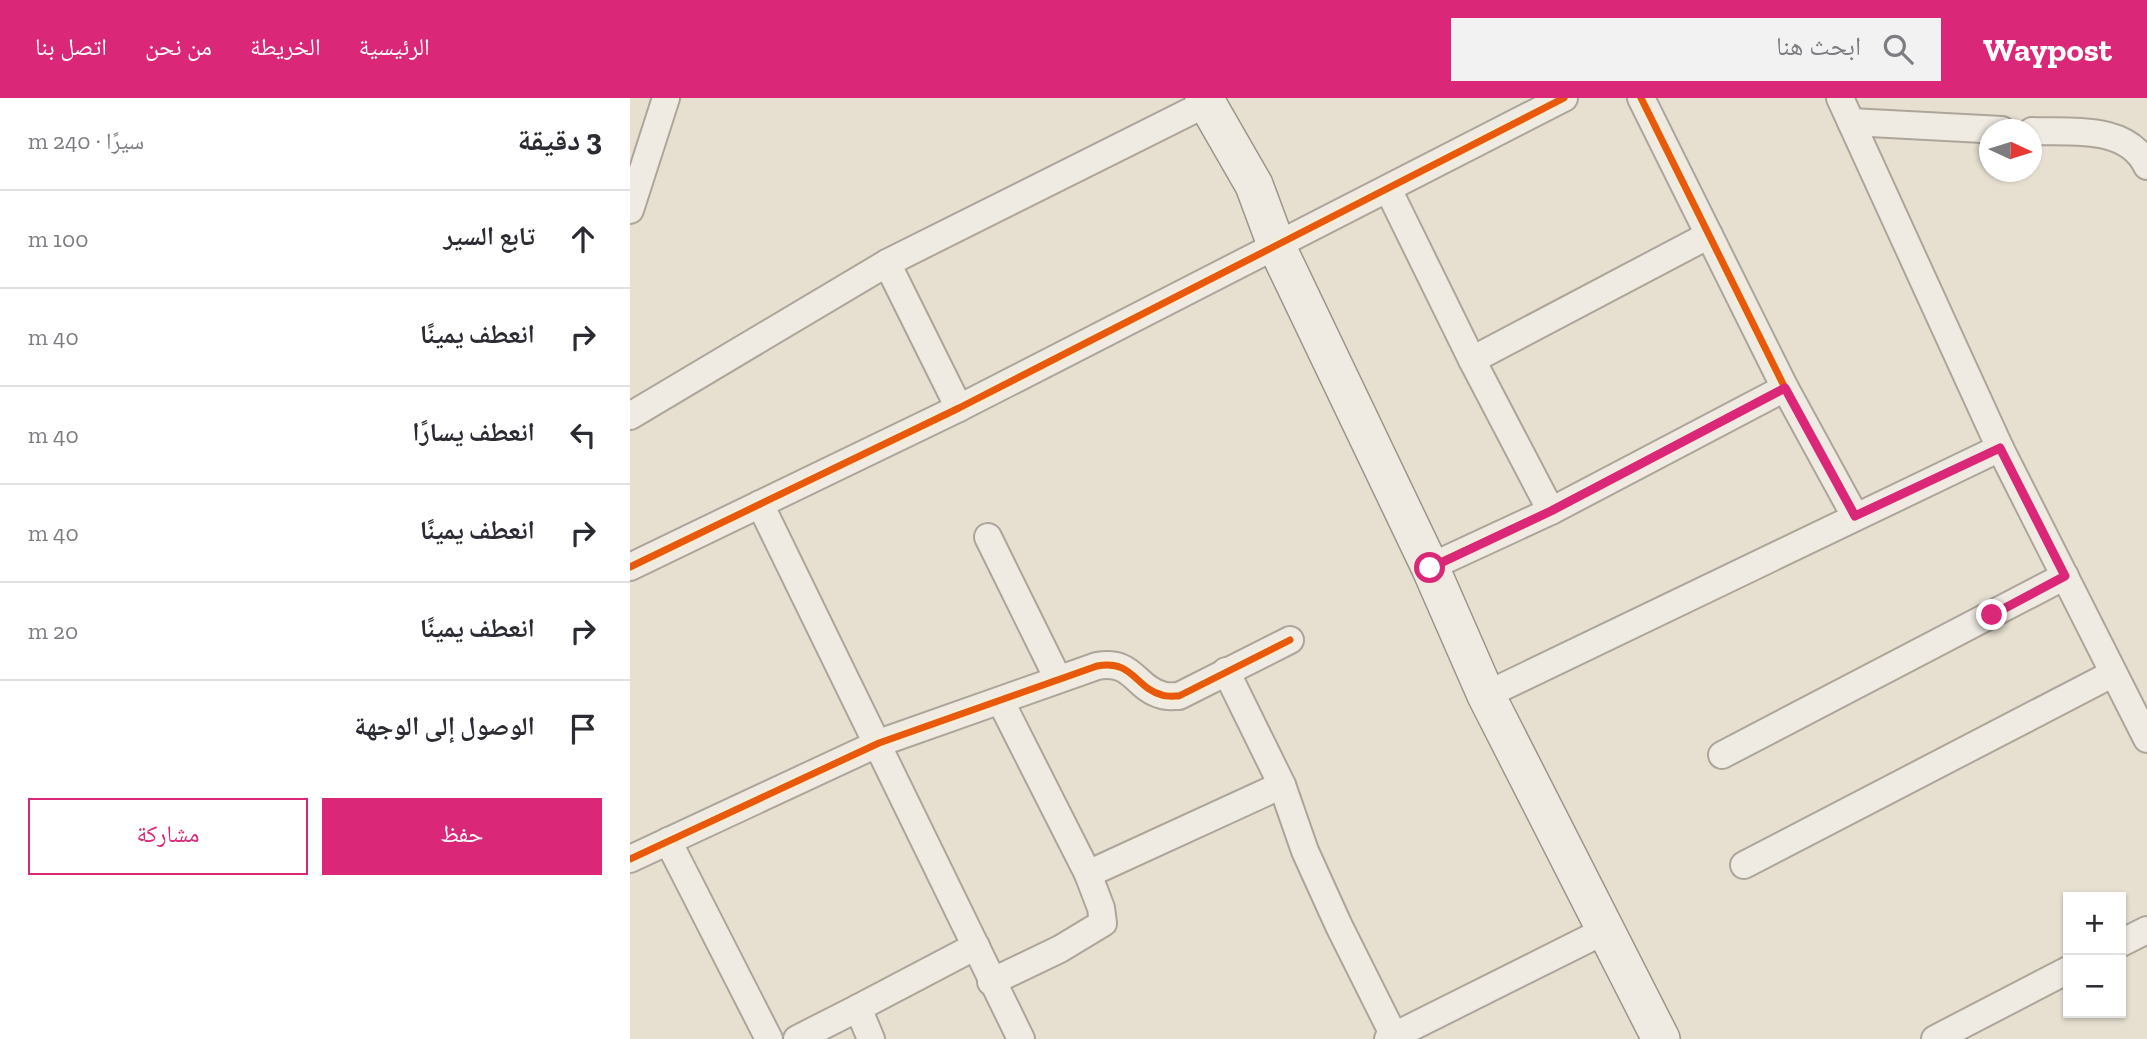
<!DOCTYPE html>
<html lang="ar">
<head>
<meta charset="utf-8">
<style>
	body { margin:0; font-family:"Zilla Slab","Noto Naskh Arabic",serif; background:#f2f2f3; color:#2b2b33; direction:rtl }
	.controls { position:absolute; right:21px; bottom:21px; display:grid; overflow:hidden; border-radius:0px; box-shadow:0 2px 5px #0004 }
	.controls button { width:63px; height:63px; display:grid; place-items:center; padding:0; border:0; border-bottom:2px solid #e1e1e2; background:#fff; color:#2b2b33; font:35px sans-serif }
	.compass { position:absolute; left:1349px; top:21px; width:63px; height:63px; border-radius:50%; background:#fff; box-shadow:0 2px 5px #0004; rotate:94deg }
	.stop { position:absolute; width:21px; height:21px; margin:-16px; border:5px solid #db2777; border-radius:50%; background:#fff }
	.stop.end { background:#db2777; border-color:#fff; box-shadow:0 2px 7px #0008 }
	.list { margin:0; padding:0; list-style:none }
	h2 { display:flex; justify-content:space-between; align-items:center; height:91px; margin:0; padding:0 28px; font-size:30px }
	h2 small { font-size:23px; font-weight:400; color:#7c7c81 }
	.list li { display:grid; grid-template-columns:46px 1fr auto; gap:21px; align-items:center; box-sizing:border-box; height:98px; padding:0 28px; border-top:2px solid #e1e1e2 }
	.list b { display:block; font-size:26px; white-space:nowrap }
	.list em { font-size:23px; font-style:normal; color:#7c7c81 }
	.actions { display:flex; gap:14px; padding:21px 28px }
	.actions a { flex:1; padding:16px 0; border:2px solid #db2777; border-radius:0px; text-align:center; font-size:24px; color:#db2777 }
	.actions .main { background:#db2777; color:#fff }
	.icon { flex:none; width:38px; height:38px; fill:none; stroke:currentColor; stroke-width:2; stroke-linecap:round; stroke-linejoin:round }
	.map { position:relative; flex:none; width:1517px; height:941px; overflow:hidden; direction:ltr }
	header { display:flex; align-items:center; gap:42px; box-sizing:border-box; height:98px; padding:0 35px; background:#db2777; color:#fff }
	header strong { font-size:33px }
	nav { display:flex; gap:38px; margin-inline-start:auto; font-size:24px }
	.search { width:490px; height:63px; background:#f2f2f3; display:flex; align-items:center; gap:18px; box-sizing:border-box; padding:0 24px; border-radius:0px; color:#7c7c81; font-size:26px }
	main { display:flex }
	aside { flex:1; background:#fff }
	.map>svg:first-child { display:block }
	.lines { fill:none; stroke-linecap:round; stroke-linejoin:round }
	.street-casing { stroke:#ada599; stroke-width:30 }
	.secondary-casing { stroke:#9c958a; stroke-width:40 }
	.street { stroke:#efebe3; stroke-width:26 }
	.secondary { stroke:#efebe3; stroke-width:37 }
	.cycleway-casing { stroke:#f7eed8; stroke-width:11 }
	.cycleway { stroke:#e8590c; stroke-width:7 }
	.route { stroke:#db2777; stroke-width:9 }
</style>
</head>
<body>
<header>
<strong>Waypost</strong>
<div class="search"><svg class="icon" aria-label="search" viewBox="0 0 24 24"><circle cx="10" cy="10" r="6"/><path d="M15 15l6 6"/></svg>ابحث هنا</div>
<nav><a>الرئيسية</a><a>الخريطة</a><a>من نحن</a><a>اتصل بنا</a></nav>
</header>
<main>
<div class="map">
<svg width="1517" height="941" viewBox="0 0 1517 941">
	<rect width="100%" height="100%" fill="#e7e0d1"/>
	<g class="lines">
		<defs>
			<g id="street">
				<path d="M1210 0 1370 350 1517 641"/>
				<path d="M1221 24 1372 32"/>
				<path d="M1402 33C1440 35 1497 26 1517 68"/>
				<path d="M759 93 842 262 921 413"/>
				<path d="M0 112 36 0"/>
				<path d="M257 165 329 310"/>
				<path d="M842 262 1079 137"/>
				<path d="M1155 290 1225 418"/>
				<path d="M0 318 257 165 577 5"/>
				<path d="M130 406 391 941"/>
				<path d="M358 439 428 581"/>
				<path d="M0 469 329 310 934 0"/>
				<path d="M800 469 921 413 1155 290 1011 0"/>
				<path d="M596 573 652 687 675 753 709 828 764 938"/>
				<path d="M856 597 1370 350"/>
				<path d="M371 604 458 776 652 687"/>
				<path d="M1092 657 1435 478"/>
				<path d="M38 743 139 941"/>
				<path d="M0 761 249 645 467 568C503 561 505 590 532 597 537 599 544 598 549 598L660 542"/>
				<path d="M1114 767 1482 576"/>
				<path d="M1491 845 1517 832"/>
				<path d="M361 884 430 851 473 825 471 810 458 776"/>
				<path d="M167 941 228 910"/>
				<path d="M241 941 228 910 346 848"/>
				<path d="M758 941 976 832"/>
				<path d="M1305 941 1438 872"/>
			</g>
			<path id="secondary" d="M574 0 624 87 647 149 800 469 856 597 1031 941"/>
		</defs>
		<use href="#street" class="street-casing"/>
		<use href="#secondary" class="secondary-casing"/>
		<use href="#street" class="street"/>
		<use href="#secondary" class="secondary"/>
		<defs>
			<g id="cycleway">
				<path d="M0 469 329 310 934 0"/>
				<path d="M800 469 921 413 1155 290 1011 0"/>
				<path d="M0 761 249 645 467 568C503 561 505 590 532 597 537 599 544 598 549 598L660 542"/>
			</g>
		</defs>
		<use href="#cycleway" class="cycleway-casing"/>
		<use href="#cycleway" class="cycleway"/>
	</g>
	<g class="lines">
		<path class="route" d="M800 470 921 413 1155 290 1225 418 1370 350 1435 478 1362 517"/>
	</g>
</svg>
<div class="controls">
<button>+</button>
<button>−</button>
</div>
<svg class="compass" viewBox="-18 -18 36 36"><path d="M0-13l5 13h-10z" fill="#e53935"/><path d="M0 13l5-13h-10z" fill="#7c7c81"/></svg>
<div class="stop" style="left:800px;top:470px"></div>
<div class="stop end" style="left:1362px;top:517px"></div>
</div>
<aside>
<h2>3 دقيقة<small>سيرًا · 240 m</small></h2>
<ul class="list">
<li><svg class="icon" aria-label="ahead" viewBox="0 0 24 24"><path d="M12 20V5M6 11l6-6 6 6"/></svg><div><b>تابع السير</b></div><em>100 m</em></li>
<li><svg class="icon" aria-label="right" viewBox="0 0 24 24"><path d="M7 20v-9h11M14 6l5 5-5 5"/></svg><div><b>انعطف يمينًا</b></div><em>40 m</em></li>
<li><svg class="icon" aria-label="left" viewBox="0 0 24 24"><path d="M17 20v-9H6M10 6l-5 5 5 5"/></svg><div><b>انعطف يسارًا</b></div><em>40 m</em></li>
<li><svg class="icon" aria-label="right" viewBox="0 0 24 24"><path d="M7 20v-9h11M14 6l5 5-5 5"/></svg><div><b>انعطف يمينًا</b></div><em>40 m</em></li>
<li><svg class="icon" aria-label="right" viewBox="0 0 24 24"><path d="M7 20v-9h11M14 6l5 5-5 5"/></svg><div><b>انعطف يمينًا</b></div><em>20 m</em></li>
<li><svg class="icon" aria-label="arrive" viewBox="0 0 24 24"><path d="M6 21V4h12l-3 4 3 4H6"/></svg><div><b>الوصول إلى الوجهة</b></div></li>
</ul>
<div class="actions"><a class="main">حفظ</a><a>مشاركة</a></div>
</aside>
</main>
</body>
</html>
